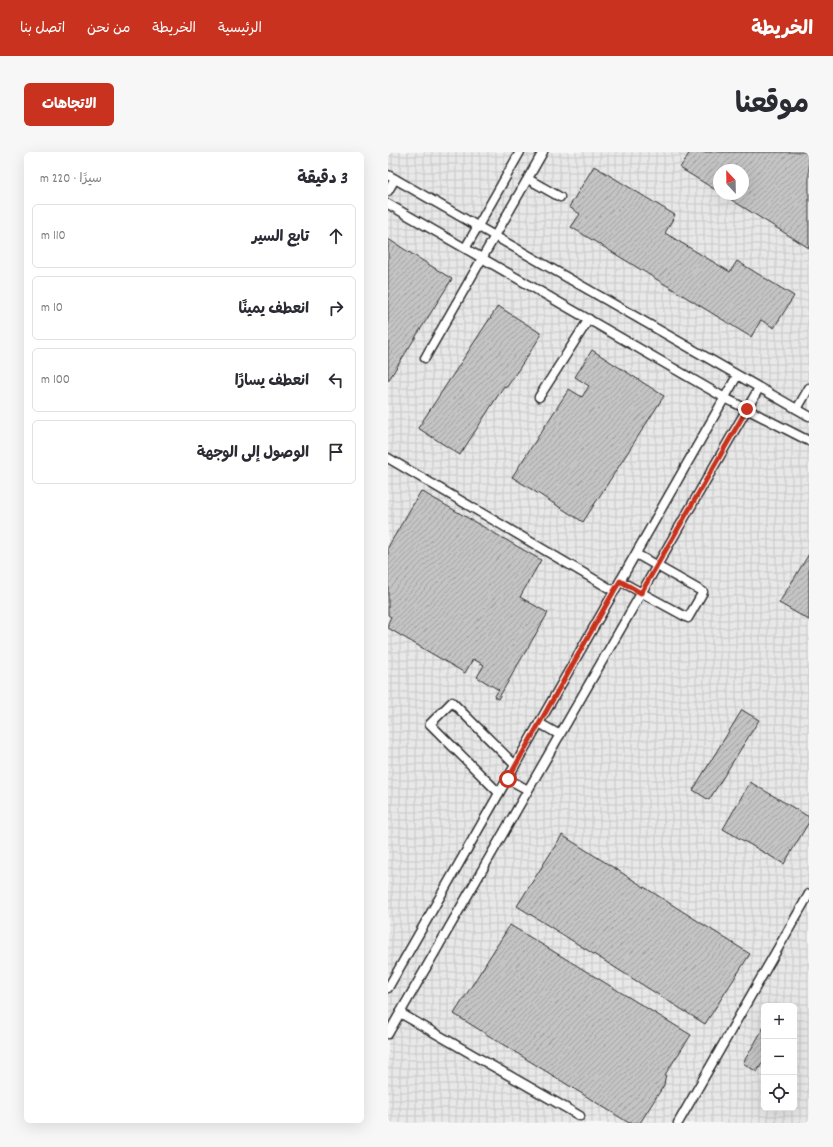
<!DOCTYPE html>
<html lang="ar">
<head>
<meta charset="utf-8">
<style>
	body { margin:0; font-family:Dekko,"Playpen Sans Arabic",sans-serif; background:#f7f7f7; color:#2b2b33; direction:rtl }
	.controls { position:absolute; right:12px; bottom:12px; display:grid; overflow:hidden; border-radius:6px; box-shadow:0 4px 16px #0002 }
	.controls button { width:36px; height:36px; display:grid; place-items:center; padding:0; border:0; border-bottom:1px solid #e1e1e2; background:#fff; color:#2b2b33; font:20px sans-serif }
	.compass { position:absolute; left:325px; top:12px; width:36px; height:36px; border-radius:50%; background:#fff; box-shadow:0 4px 16px #0002; rotate:338deg }
	.stop { position:absolute; width:12px; height:12px; margin:-9px; border:3px solid #c8321e; border-radius:50%; background:#fff }
	.stop.end { background:#c8321e; border-color:#fff; box-shadow:0 1px 4px #0008 }
	.list { margin:0; padding:0; list-style:none }
	h2 { display:flex; justify-content:space-between; align-items:center; height:52px; margin:0; padding:0 16px; font-size:17px }
	h2 small { font-size:13px; font-weight:400; color:#7c7c81 }
	.list li { display:grid; grid-template-columns:26px 1fr auto; gap:12px; align-items:center; box-sizing:border-box; height:64px; margin:0 8px 8px; padding:0 8px; border:1px solid #e1e1e2; border-radius:6px }
	.list b { display:block; font-size:15px; white-space:nowrap }
	.list em { font-size:13px; font-style:normal; color:#7c7c81 }
	.icon { flex:none; width:22px; height:22px; fill:none; stroke:currentColor; stroke-width:2; stroke-linecap:round; stroke-linejoin:round }
	.map { position:relative; flex:none; width:421px; height:971px; overflow:hidden; direction:ltr; border-radius:6px }
	header { display:flex; align-items:center; gap:24px; box-sizing:border-box; height:56px; padding:0 20px; background:#c8321e; color:#fff }
	header strong { font-size:19px }
	nav { display:flex; gap:22px; margin-inline-start:auto; font-size:14px }
	.intro { display:flex; align-items:center; justify-content:space-between; box-sizing:border-box; height:96px; padding:0 24px }
	h1 { margin:0; font-size:28px }
	.button { padding:10px 18px; border-radius:6px; background:#c8321e; color:#fff; font-size:14px; font-weight:700 }
	main { display:flex; gap:24px; padding:0 24px }
	aside { flex:1; background:#fff; border-radius:6px; box-shadow:0 4px 16px #0002 }
	.map>svg:first-child { display:block }
	.industrial { fill:url(#industrial-grid); fill-rule:evenodd }
	.building { fill:url(#building-hatch); stroke:#2b2b2b }
	.lines { fill:none; stroke-linecap:round; stroke-linejoin:round }
	.service-casing { stroke:#2b2b2b; stroke-width:11 }
	.service { stroke:#fff; stroke-width:8 }
	.route { stroke:#c8321e; stroke-width:5 }
</style>
</head>
<body>
<header>
<strong>الخريطة</strong>
<nav><a>الرئيسية</a><a>الخريطة</a><a>من نحن</a><a>اتصل بنا</a></nav>
</header>
<div class="intro"><h1>موقعنا</h1><a class="button">الاتجاهات</a></div>
<main>
<div class="map">
<svg width="421" height="971" viewBox="0 0 421 971">
	<defs>
		<pattern id="industrial-grid" width="8" height="8" patternUnits="userSpaceOnUse"><rect width="8" height="8" fill="#e8e8e8"/><path d="M0 4h8M4 0v8" fill="none" stroke="#c7c7c7"/></pattern>
		<pattern id="building-hatch" width="6" height="6" patternUnits="userSpaceOnUse"><rect width="6" height="6" fill="#c4c4c4"/><path d="M-1 1l2-2M0 6l6-6M5 7l2-2" fill="none" stroke="#9f9f9f"/></pattern>
	</defs>
	<rect width="100%" height="100%" fill="#f7f7f7"/>
	<filter id="ink" filterUnits="userSpaceOnUse"><feTurbulence type="fractalNoise" baseFrequency=".025" numOctaves="2"/><feDisplacementMap in="SourceGraphic" scale="8" xChannelSelector="R" yChannelSelector="G"/><feConvolveMatrix kernelMatrix="1 2 1 2 8 2 1 2 1" color-interpolation-filters="sRGB"/></filter>
	<g filter="url(#ink)">
		<path class="industrial" d="M0 0H421V971H0ZM331 18H355V42H331ZM376 854H406V956H376Z"/>
		<g class="building">
			<path d="M302 0H421V96L334 42H355V18H331V40L292 16Z"/>
			<path d="M206 14 287 63 277 81 342 120 349 109 406 144 386 176 373 168 363 185 183 75 192 62 181 55Z"/>
			<path d="M0 87 64 127 0 229Z"/>
			<path d="M110 154 154 182 119 235 116 234 72 303 30 276Z"/>
			<path d="M204 198 276 244 195 370 124 325 181 237 194 245 201 234 187 225Z"/>
			<path d="M33 339 153 408 132 445 160 461 110 547 106 545 111 538 89 525 96 513 85 507 77 521 0 476V471L3 465 0 463V395Z"/>
			<path d="M421 402V468L391 451Z"/>
			<path d="M354 558 371 568 321 648 305 638Z"/>
			<path d="M362 630 421 665V670L396 712 335 677Z"/>
			<path d="M174 683 362 802 317 872 129 754Z"/>
			<path d="M122 773 303 883 278 921 276 933 252 971H241L66 862Z"/>
			<path d="M376 875V908L369 920 355 911Z"/>
		</g>
		<g class="lines">
			<defs>
				<g id="service">
					<path d="M0 23 421 264"/>
					<path d="M140 27 172 45"/>
					<path d="M0 39 7 27"/>
					<path d="M0 52 337 246 421 289"/>
					<path d="M78 95 132 0"/>
					<path d="M37 206 155 0"/>
					<path d="M151 245 201 167"/>
					<path d="M409 257 421 236"/>
					<path d="M0 306 226 439"/>
					<path d="M232 429 300 466 315 440 248 402"/>
					<path d="M151 571 172 583"/>
					<path d="M120 627 140 638"/>
					<path d="M111 641 42 572 64 550 127 613"/>
					<path d="M0 836 349 224"/>
					<path d="M12 861 192 964"/>
					<path d="M0 882 371 236"/>
					<path d="M290 971 421 742"/>
				</g>
			</defs>
			<use href="#service" class="service-casing"/>
			<use href="#service" class="service"/>
		</g>
	</g>
	<g class="lines" filter="url(#ink)">
		<path class="route" d="M120 627 226 439 232 429 253 441 359 257"/>
	</g>
</svg>
<div class="controls">
<button>+</button>
<button>−</button>
<button><svg class="icon" aria-label="locate" viewBox="0 0 24 24"><circle cx="12" cy="12" r="6"/><path d="M12 2v4M12 18v4M2 12h4M18 12h4"/></svg></button>
</div>
<svg class="compass" viewBox="-18 -18 36 36"><path d="M0-13l5 13h-10z" fill="#e53935"/><path d="M0 13l5-13h-10z" fill="#7c7c81"/></svg>
<div class="stop" style="left:120px;top:627px"></div>
<div class="stop end" style="left:359px;top:257px"></div>
</div>
<aside>
<h2>3 دقيقة<small>سيرًا · 220 m</small></h2>
<ul class="list">
<li><svg class="icon" aria-label="ahead" viewBox="0 0 24 24"><path d="M12 20V5M6 11l6-6 6 6"/></svg><div><b>تابع السير</b></div><em>110 m</em></li>
<li><svg class="icon" aria-label="right" viewBox="0 0 24 24"><path d="M7 20v-9h11M14 6l5 5-5 5"/></svg><div><b>انعطف يمينًا</b></div><em>10 m</em></li>
<li><svg class="icon" aria-label="left" viewBox="0 0 24 24"><path d="M17 20v-9H6M10 6l-5 5 5 5"/></svg><div><b>انعطف يسارًا</b></div><em>100 m</em></li>
<li><svg class="icon" aria-label="arrive" viewBox="0 0 24 24"><path d="M6 21V4h12l-3 4 3 4H6"/></svg><div><b>الوصول إلى الوجهة</b></div></li>
</ul>
</aside>
</main>
</body>
</html>
